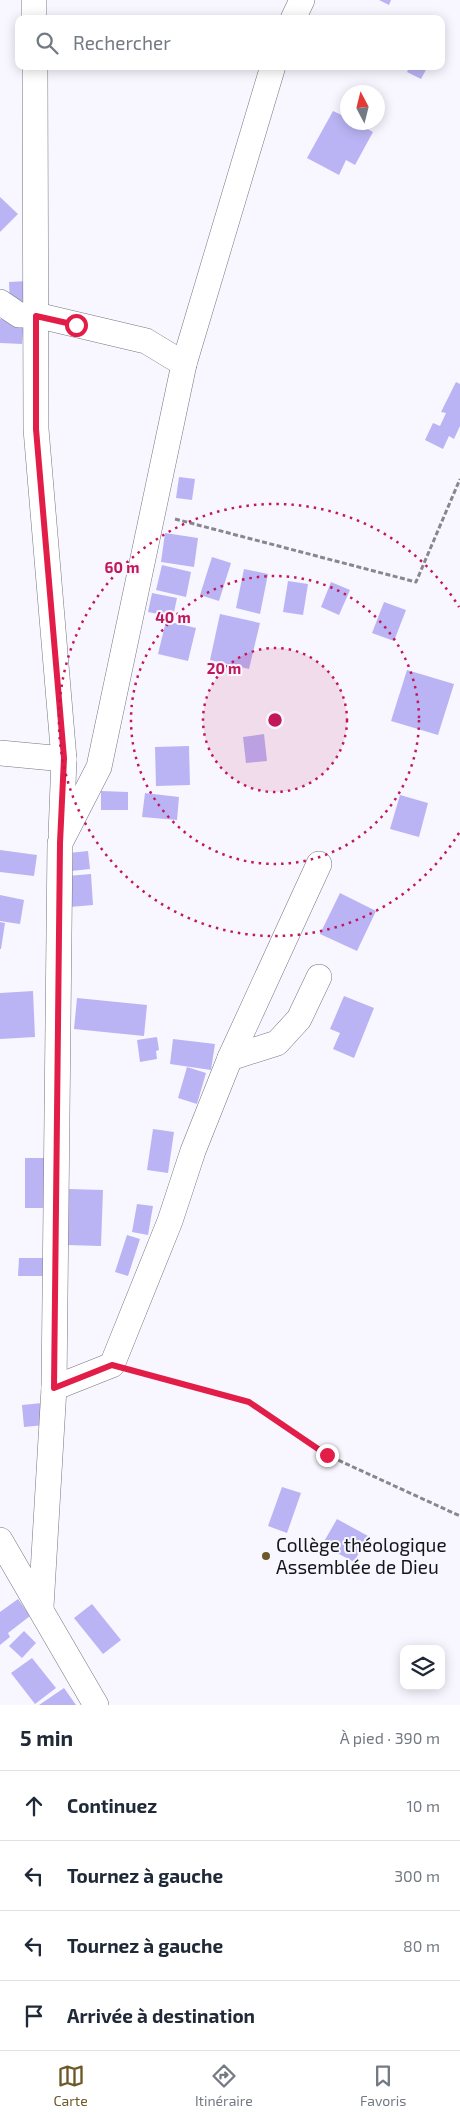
<!DOCTYPE html>
<html lang="fr">
<head>
<meta charset="utf-8">
<style>
	body { margin:0; font-family:"Exo 2",sans-serif; background:#f2f2f3; color:#1f2937 }
	.controls { position:absolute; right:15px; bottom:15px; display:grid; overflow:hidden; border-radius:10px; box-shadow:0 2px 12px #0003 }
	.controls button { width:45px; height:45px; display:grid; place-items:center; padding:0; border:0; border-bottom:1px solid #e0e1e3; background:#fff; color:#1f2937; font:25px sans-serif }
	.compass { position:absolute; left:340px; top:85px; width:45px; height:45px; border-radius:50%; background:#fff; box-shadow:0 2px 12px #0003; rotate:353deg }
	.stop { position:absolute; width:15px; height:15px; margin:-11px; border:4px solid #e11d48; border-radius:50%; background:#fff }
	.stop.end { background:#e11d48; border-color:#fff; box-shadow:0 1px 5px #0008 }
	.list { margin:0; padding:0; list-style:none }
	h2 { display:flex; justify-content:space-between; align-items:center; height:65px; margin:0; padding:0 20px; font-size:21px }
	h2 small { font-size:16px; font-weight:400; color:#747a83 }
	.list li { display:grid; grid-template-columns:32px 1fr auto; gap:15px; align-items:center; box-sizing:border-box; height:70px; padding:0 20px; border-top:1px solid #e0e1e3 }
	.list b { display:block; font-size:19px; white-space:nowrap }
	.list em { font-size:16px; font-style:normal; color:#747a83 }
	.icon { flex:none; width:28px; height:28px; fill:none; stroke:currentColor; stroke-width:2; stroke-linecap:round; stroke-linejoin:round }
	.map { position:relative; flex:none; width:460px; height:1705px; overflow:hidden }
	.search { position:absolute; background:#fff; box-shadow:0 2px 12px #0003; left:15px; right:15px; top:15px; height:55px; display:flex; align-items:center; gap:12px; box-sizing:border-box; padding:0 18px; border-radius:10px; color:#747a83; font-size:19px }
	.sheet { height:345px; background:#fff }
	nav { display:flex; justify-content:space-around; align-items:center; box-sizing:border-box; height:70px; border-top:1px solid #e0e1e3; background:#fff; font-size:14px; color:#747a83 }
	nav a { display:grid; justify-items:center; gap:2px }
	nav .on { color:#6d5928 }
	.map>svg:first-child { display:block }
	.building { fill:#bab4f4 }
	.lines { fill:none; stroke-linecap:round; stroke-linejoin:round }
	.minor-casing { stroke:#757580; stroke-width:26 }
	.path { stroke:#88878d; stroke-width:3; stroke-dasharray:5 2.5; stroke-linecap:butt }
	.minor { stroke:#fff; stroke-width:25 }
	.route { stroke:#e11d48; stroke-width:6 }
	.ring { fill:none; stroke:#c2185b; stroke-width:2.5; stroke-dasharray:2.5 5 }
	.poi-dot { fill:#6d5928; stroke:#f8f7ff; stroke-width:2 }
	.labels { text-anchor:middle; stroke-width:4; stroke-linejoin:round; paint-order:stroke }
	.poi-label { font-size:19px; fill:#16151a; stroke:#f8f7ff; text-anchor:start }
	.centre { fill:#c2185b; stroke:#f8f7ff; stroke-width:2.5 }
	.ring-label { font-size:15px; text-anchor:middle; font-weight:bold; fill:#c2185b; stroke:#f8f7ff; stroke-width:4; stroke-linejoin:round; paint-order:stroke }
</style>
</head>
<body>
<div class="map">
<svg width="460" height="1705" viewBox="0 0 460 1705">
	<rect width="100%" height="100%" fill="#f8f7ff"/>
	<g class="building">
		<path d="M379 0H391L389 5Z"/>
		<path d="M410 66H428L421 79 407 72Z"/>
		<path d="M333 111 348 118V122H355L373 132 355 165 346 160 339 175 307 158Z"/>
		<path d="M0 197 18 214 0 232Z"/>
		<path d="M28 281 29 305 10 307 9 282Z"/>
		<path d="M0 319 24 320 22 344 0 343Z"/>
		<path d="M456 382 460 384V426L454 439 449 436 443 449 425 440 433 423 440 426 446 413 441 412Z"/>
		<path d="M179 477 195 479 192 500 176 498Z"/>
		<path d="M165 533 198 538 194 567 161 562Z"/>
		<path d="M212 557 231 563 219 601 200 595Z"/>
		<path d="M162 565 191 572 186 597 156 590Z"/>
		<path d="M244 569 268 574 260 614 236 608Z"/>
		<path d="M288 581 308 584 303 615 283 612Z"/>
		<path d="M331 582 350 590 339 615 321 607Z"/>
		<path d="M152 593 177 598 173 617 148 612Z"/>
		<path d="M384 602 406 610 394 641 372 633Z"/>
		<path d="M220 614 260 623 249 669 210 660Z"/>
		<path d="M166 621 196 628 188 661 158 654Z"/>
		<path d="M407 670 454 684 438 735 391 721Z"/>
		<path d="M264 734 267 761 246 763 243 737Z"/>
		<path d="M189 746 190 785 156 786 155 747Z"/>
		<path d="M101 791 128 792V810H101Z"/>
		<path d="M145 793 179 797 177 820 142 817Z"/>
		<path d="M400 795 428 803 419 837 390 829Z"/>
		<path d="M0 850 37 855 34 876 0 872Z"/>
		<path d="M88 851 90 869 71 871 69 853Z"/>
		<path d="M91 874 93 905 70 907 67 876Z"/>
		<path d="M340 893 376 911 357 951 320 934Z"/>
		<path d="M0 895 24 900 20 924 0 921Z"/>
		<path d="M0 922 5 923 1 949H0Z"/>
		<path d="M33 991 35 1037 0 1039V993Z"/>
		<path d="M344 996 374 1008 354 1058 333 1049 340 1033 330 1029Z"/>
		<path d="M77 998 147 1005 144 1036 74 1029Z"/>
		<path d="M157 1037 159 1050 156 1051 157 1059 140 1062 137 1040Z"/>
		<path d="M173 1039 215 1044 211 1070 170 1064Z"/>
		<path d="M187 1067 206 1073 197 1104 178 1098Z"/>
		<path d="M153 1129 174 1132 168 1173 147 1170Z"/>
		<rect x="25" y="1158" width="19" height="50"/>
		<path d="M68 1189 103 1190 101 1246 66 1245Z"/>
		<path d="M137 1204 153 1206 148 1235 132 1232Z"/>
		<path d="M127 1235 140 1239 128 1276 115 1272Z"/>
		<path d="M19 1258H44L43 1276H18Z"/>
		<path d="M42 1403 44 1425 24 1427 22 1405Z"/>
		<path d="M282 1487 301 1493 287 1533 268 1526Z"/>
		<path d="M337 1519 368 1536 354 1562 322 1545Z"/>
		<path d="M18 1599 30 1616 8 1633 10 1637 0 1645V1612Z"/>
		<path d="M92 1604 121 1640 103 1654 74 1618Z"/>
		<path d="M24 1631 36 1643 22 1658 9 1646Z"/>
		<path d="M32 1658 56 1688 35 1704 11 1673Z"/>
		<path d="M64 1688 76 1705H39Z"/>
	</g>
	<g class="lines">
		<defs>
			<g id="minor">
				<path d="M34 0V19"/>
				<path d="M293 19 302 0"/>
				<path d="M35 66 36 429 64 759 61 835"/>
				<path d="M0 302 19 315H36L146 341 184 364"/>
				<path d="M0 753 64 759"/>
				<path d="M230 1058 277 1043 299 1019 319 977"/>
				<path d="M54 1388 112 1365 170 1221 193 1151 230 1058 319 864"/>
				<path d="M0 1540 96 1705"/>
				<path d="M41 1607 54 1388 60 843 99 767 184 364 273 66"/>
			</g>
		</defs>
		<use href="#minor" class="minor-casing"/>
		<g class="path">
			<path d="M175 519 416 582 460 479"/>
			<path d="M135 1371 249 1402 327 1455 460 1516"/>
		</g>
		<use href="#minor" class="minor"/>
	</g>
	<g class="lines">
		<path class="route" d="M76 325 36 316V429L64 758 60 843 54 1388 112 1365 249 1402 327 1455"/>
	</g>
	<circle cx="275" cy="720" r="72" fill="#c2185b" fill-opacity=".12"/>
	<g class="ring">
		<circle cx="275" cy="720" r="72"/>
		<circle cx="275" cy="720" r="144"/>
		<path d="M459 833A216 216 0 1 1 459 607"/>
	</g>
	<circle class="poi-dot" cx="266" cy="1556" r="5"/>
	<g class="labels">
		<g class="poi-label">
			<text x="276" y="1552">Collège théologique<tspan x="276" dy="22">Assemblée de Dieu</tspan></text>
		</g>
	</g>
	<circle cx="275" cy="720" r="8" class="centre"/>
	<g class="ring-label">
		<text x="122" y="573">60 m</text>
		<text x="173" y="623">40 m</text>
		<text x="224" y="674">20 m</text>
	</g>
</svg>
<div class="controls">
<button><svg class="icon" aria-label="layers" viewBox="0 0 24 24"><path d="M12 4l9 5-9 5-9-5zM3 14l9 5 9-5"/></svg></button>
</div>
<svg class="compass" viewBox="-18 -18 36 36"><path d="M0-13l5 13h-10z" fill="#e53935"/><path d="M0 13l5-13h-10z" fill="#747a83"/></svg>
<div class="stop" style="left:76px;top:325px"></div>
<div class="stop end" style="left:327px;top:1455px"></div>
<div class="search"><svg class="icon" aria-label="search" viewBox="0 0 24 24"><circle cx="10" cy="10" r="6"/><path d="M15 15l6 6"/></svg>Rechercher</div>
</div>
<section class="sheet">
<h2>5 min<small>À pied · 390 m</small></h2>
<ul class="list">
<li><svg class="icon" aria-label="ahead" viewBox="0 0 24 24"><path d="M12 20V5M6 11l6-6 6 6"/></svg><div><b>Continuez</b></div><em>10 m</em></li>
<li><svg class="icon" aria-label="left" viewBox="0 0 24 24"><path d="M17 20v-9H6M10 6l-5 5 5 5"/></svg><div><b>Tournez à gauche</b></div><em>300 m</em></li>
<li><svg class="icon" aria-label="left" viewBox="0 0 24 24"><path d="M17 20v-9H6M10 6l-5 5 5 5"/></svg><div><b>Tournez à gauche</b></div><em>80 m</em></li>
<li><svg class="icon" aria-label="arrive" viewBox="0 0 24 24"><path d="M6 21V4h12l-3 4 3 4H6"/></svg><div><b>Arrivée à destination</b></div></li>
</ul>
</section>
<nav>
<a class="on"><svg class="icon" aria-label="map" viewBox="0 0 24 24"><path d="M3 6l6-2 6 2 6-2v14l-6 2-6-2-6 2zM9 4v14M15 6v14"/></svg>Carte</a>
<a><svg class="icon" aria-label="directions" viewBox="0 0 24 24"><path d="M12 3l9 9-9 9-9-9zM9 14v-3h6M13 9l2 2-2 2"/></svg>Itinéraire</a>
<a><svg class="icon" aria-label="saved" viewBox="0 0 24 24"><path d="M7 4h10v16l-5-4-5 4z"/></svg>Favoris</a>
</nav>
</body>
</html>
